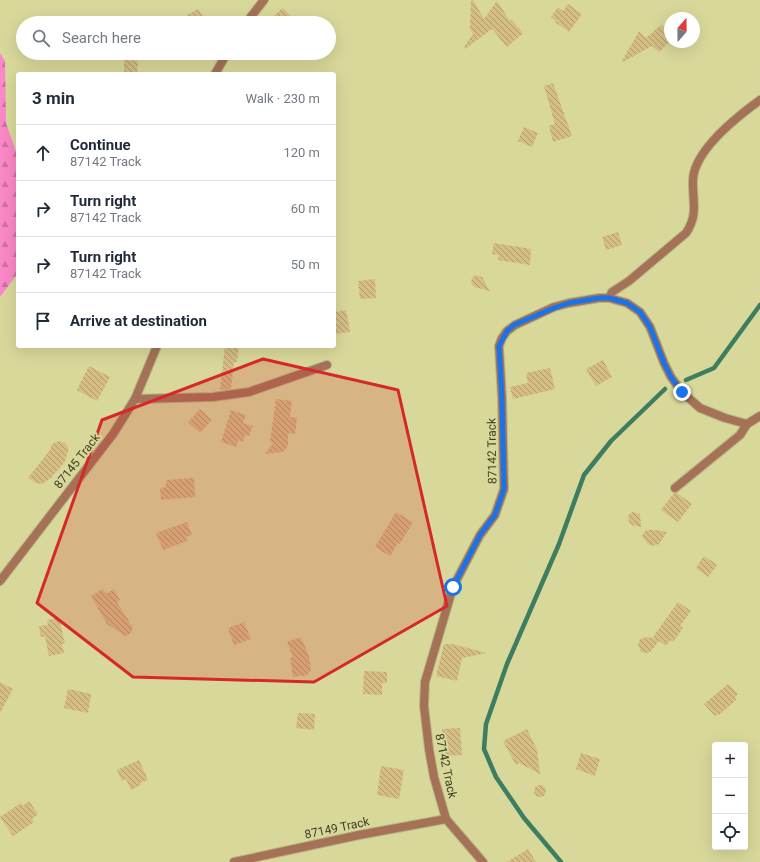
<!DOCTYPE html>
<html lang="en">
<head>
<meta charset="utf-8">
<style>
	body { margin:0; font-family:Roboto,sans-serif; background:#f6f6f7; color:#1f2937 }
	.controls { position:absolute; right:12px; bottom:12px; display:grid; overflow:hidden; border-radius:4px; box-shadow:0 4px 16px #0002 }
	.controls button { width:36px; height:36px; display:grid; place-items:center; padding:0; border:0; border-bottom:1px solid #e0e1e3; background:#fff; color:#1f2937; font:20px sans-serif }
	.compass { position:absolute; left:664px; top:12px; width:36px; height:36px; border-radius:50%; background:#fff; box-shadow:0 4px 16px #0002; rotate:20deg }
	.stop { position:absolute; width:12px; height:12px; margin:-9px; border:3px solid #1a73e8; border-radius:50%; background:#fff }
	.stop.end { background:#1a73e8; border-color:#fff; box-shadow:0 1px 4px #0008 }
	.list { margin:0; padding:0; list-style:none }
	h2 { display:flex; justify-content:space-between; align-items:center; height:52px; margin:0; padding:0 16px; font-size:17px }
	h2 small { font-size:13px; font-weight:400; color:#747a83 }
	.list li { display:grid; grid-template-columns:26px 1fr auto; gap:12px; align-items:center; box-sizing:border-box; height:56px; padding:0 16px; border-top:1px solid #e0e1e3 }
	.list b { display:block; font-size:15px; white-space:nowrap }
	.list p { margin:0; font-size:13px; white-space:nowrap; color:#747a83 }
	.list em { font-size:13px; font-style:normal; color:#747a83 }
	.icon { flex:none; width:22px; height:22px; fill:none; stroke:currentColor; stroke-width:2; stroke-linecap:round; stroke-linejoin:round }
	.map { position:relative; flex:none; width:760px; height:862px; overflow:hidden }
	.search { position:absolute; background:#fff; box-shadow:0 4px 16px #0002; left:16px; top:16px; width:320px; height:44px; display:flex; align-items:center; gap:10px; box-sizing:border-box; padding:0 14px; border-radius:22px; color:#747a83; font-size:15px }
	.panel { position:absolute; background:#fff; box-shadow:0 4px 16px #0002; left:16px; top:72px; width:320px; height:276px; border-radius:4px }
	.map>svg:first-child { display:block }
	.forest { fill:url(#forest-firs) }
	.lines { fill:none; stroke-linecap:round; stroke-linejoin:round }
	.stream { stroke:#3d7e60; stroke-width:4.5 }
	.building { fill:url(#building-back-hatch) }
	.minor-casing { stroke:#b6b680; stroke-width:10 }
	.minor { stroke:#a57157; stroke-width:8 }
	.route { stroke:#1a73e8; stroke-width:5 }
	.marked { fill:#d62828; fill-opacity:0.2; stroke:#d62828; stroke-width:3; stroke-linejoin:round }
	.labels { text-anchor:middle; stroke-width:4; stroke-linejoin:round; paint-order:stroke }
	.street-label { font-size:12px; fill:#3f3e25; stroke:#d8d89a }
</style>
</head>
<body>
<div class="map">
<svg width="760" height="862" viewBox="0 0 760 862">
	<defs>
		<pattern id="forest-firs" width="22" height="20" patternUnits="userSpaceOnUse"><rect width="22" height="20" fill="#fa87c6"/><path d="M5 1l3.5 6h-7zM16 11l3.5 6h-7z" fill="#cc70a1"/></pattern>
		<pattern id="building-back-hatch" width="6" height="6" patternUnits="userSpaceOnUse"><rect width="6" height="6" fill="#d5bd84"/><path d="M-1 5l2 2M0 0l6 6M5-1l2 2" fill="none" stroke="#ae9b6c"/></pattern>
	</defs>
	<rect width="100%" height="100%" fill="#d8d89a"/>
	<path class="forest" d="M0 53 5 61 6 123 18 157V273L0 297Z"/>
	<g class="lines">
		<g class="stream">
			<path d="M686 380 714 368 760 305"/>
			<path d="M561 862 524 818 496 777 484 749 486 724 507 664 559 544 584 475 611 441 665 389"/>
		</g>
	</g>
	<g class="building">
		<path d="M471 0H473L484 19 497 1 510 21 511 19 523 33 507 47 492 29 465 49 464 47 473 34 470 29Z"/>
		<path d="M568 4 582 14 569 32 555 22 556 21 551 17 558 7 563 11Z"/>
		<path d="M283 8 297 23H266Z"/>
		<path d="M198 9 207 23H174Z"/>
		<path d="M661 25 670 34V41L659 52 652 46 621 63 639 31 646 38Z"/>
		<path d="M124 60 138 61 137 74 124 73Z"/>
		<path d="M553 83 572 136 553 142 549 126 555 124 544 86Z"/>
		<path d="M524 127 538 133 532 147 518 141Z"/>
		<path d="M618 232 622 245 606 250 602 237Z"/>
		<path d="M494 243 531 249 530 265 498 260 499 255 492 254Z"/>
		<path d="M476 275 482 277 490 291 474 287 471 283 472 278Z"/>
		<path d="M375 279 376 298 360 299 358 281Z"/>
		<path d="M346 310 350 332 334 334V312Z"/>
		<path d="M225 346H239L237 362H234L231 389 224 390 220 389Z"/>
		<path d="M603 360 612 377 596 386 586 369Z"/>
		<path d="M89 366 110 377 97 401 77 390Z"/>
		<path d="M550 368 555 389 513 399 510 387 528 383 526 373Z"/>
		<path d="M276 399 292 401 290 417 297 418 295 434 288 433V446L283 452 265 454 273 443 270 442Z"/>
		<path d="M200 409 212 420 200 433 188 422Z"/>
		<path d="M231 410 246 415 243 423 253 426 249 436 245 435 243 442 238 440 236 447 221 442Z"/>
		<path d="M59 441 65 443 69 449 64 463 51 478 42 484 36 483 28 478 50 450 52 444Z"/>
		<path d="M194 478 195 497 161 500 160 488 166 487V480Z"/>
		<path d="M674 493H677L692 504 678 522 661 510Z"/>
		<path d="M396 512 413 522 400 544 398 543 390 556 375 547Z"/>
		<path d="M633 512 640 514 641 527 632 525 629 522 628 517 629 514Z"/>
		<path d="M187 522 192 535 186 537 187 541 163 550 156 533Z"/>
		<path d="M646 530H654L667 532 659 544 652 546 648 544 642 536Z"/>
		<path d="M704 556 717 565 708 577 696 568Z"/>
		<path d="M103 589 106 594 114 589 120 600 117 602 133 628 130 634 125 636 107 624 91 596Z"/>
		<path d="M678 602 691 611 680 626 683 628 673 642 670 640 666 646 659 641 650 652 646 653 641 652 638 645 640 639 647 637 656 639 653 637Z"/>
		<path d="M59 618 65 644H62L64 653 49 656 45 637H41L39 626 48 625 47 620Z"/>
		<path d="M244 622 251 639 234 645 228 628Z"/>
		<path d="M301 637 309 656 311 671 308 672V675L293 677 290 658 293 657 287 642Z"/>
		<path d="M444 644H452L487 653 462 658 457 681 436 676Z"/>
		<path d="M364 671 387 672V683H382V695L363 694Z"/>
		<path d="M0 682 13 689 0 713Z"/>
		<path d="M728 684 738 694 735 697 736 700 719 715 718 714 715 716 704 704Z"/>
		<path d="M68 689 91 694 88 713 64 708Z"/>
		<path d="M298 713 315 714 314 730 296 728Z"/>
		<path d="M460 728 462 755 443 756 442 729Z"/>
		<path d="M527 729 537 750 540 774 519 763 516 765 503 741Z"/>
		<path d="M581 753 600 759 595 776 576 769Z"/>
		<path d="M139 760 148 780 140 783 141 785 131 790 126 779 122 781 117 770Z"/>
		<path d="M381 766 404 770 399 799 377 795Z"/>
		<circle cx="540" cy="791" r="6"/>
		<path d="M29 801 38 814 32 819 34 822 13 836 0 817 21 803 23 806Z"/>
		<path d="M528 849 536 862H507Z"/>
	</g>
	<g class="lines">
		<defs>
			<g id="minor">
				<path d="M246 23 264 0"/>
				<path d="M215 74 227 53"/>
				<path d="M609 298 612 292 629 281 686 233C699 214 692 200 693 180 694 150 738 116 760 100"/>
				<path d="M135 399 213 397 249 392 327 365"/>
				<path d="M675 488 740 435 747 424"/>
				<path d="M0 581 113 434 135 399 157 346"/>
				<path d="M234 862 359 835 446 819"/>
				<path d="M483 862 446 819 434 777 429 749 424 706 425 682 453 587 480 535 495 515 504 489 502 398 499 346 502 338 507 331 515 325 554 307 569 303 599 298H609L627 303 640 312 650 327 664 363 671 377 682 392 700 408 725 418 747 424 760 416"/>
			</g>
		</defs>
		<use href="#minor" class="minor-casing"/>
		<use href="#minor" class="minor"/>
	</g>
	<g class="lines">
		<path class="route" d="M453 587 480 535 495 515 504 489 502 398 499 346 507 331 514 325 554 308 569 303 599 298H609L627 303 640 312 650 327 664 363 671 377 682 392"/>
	</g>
	<path class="marked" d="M263 359 398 390 447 606 314 682 133 677 37 603 102 420Z"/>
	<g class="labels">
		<g class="street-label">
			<text transform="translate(492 451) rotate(-91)" y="4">87142 Track</text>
			<text transform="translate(77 461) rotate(-52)" y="4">87145 Track</text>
			<text transform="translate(446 766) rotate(78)" y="4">87142 Track</text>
			<text transform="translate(337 828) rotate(-12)" y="4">87149 Track</text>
		</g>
	</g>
</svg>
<div class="controls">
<button>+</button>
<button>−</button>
<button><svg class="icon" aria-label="locate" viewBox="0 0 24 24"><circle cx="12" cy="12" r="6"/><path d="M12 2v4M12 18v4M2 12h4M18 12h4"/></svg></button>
</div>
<svg class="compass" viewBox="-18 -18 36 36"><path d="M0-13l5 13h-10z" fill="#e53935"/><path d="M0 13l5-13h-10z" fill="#747a83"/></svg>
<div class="stop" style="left:453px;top:587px"></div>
<div class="stop end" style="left:682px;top:392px"></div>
<div class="search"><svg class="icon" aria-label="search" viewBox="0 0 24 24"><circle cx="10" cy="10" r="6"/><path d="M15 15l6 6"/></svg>Search here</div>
<section class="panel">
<h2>3 min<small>Walk · 230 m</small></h2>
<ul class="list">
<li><svg class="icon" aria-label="ahead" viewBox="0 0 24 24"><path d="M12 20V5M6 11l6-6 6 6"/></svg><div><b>Continue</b><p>87142 Track</p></div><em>120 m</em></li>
<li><svg class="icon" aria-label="right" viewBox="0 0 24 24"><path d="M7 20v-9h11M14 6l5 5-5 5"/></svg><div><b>Turn right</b><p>87142 Track</p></div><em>60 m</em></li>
<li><svg class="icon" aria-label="right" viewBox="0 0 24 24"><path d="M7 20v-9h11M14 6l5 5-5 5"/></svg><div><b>Turn right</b><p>87142 Track</p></div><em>50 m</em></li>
<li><svg class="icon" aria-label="arrive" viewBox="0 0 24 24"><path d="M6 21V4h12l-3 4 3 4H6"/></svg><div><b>Arrive at destination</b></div></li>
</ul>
</section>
</div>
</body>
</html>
